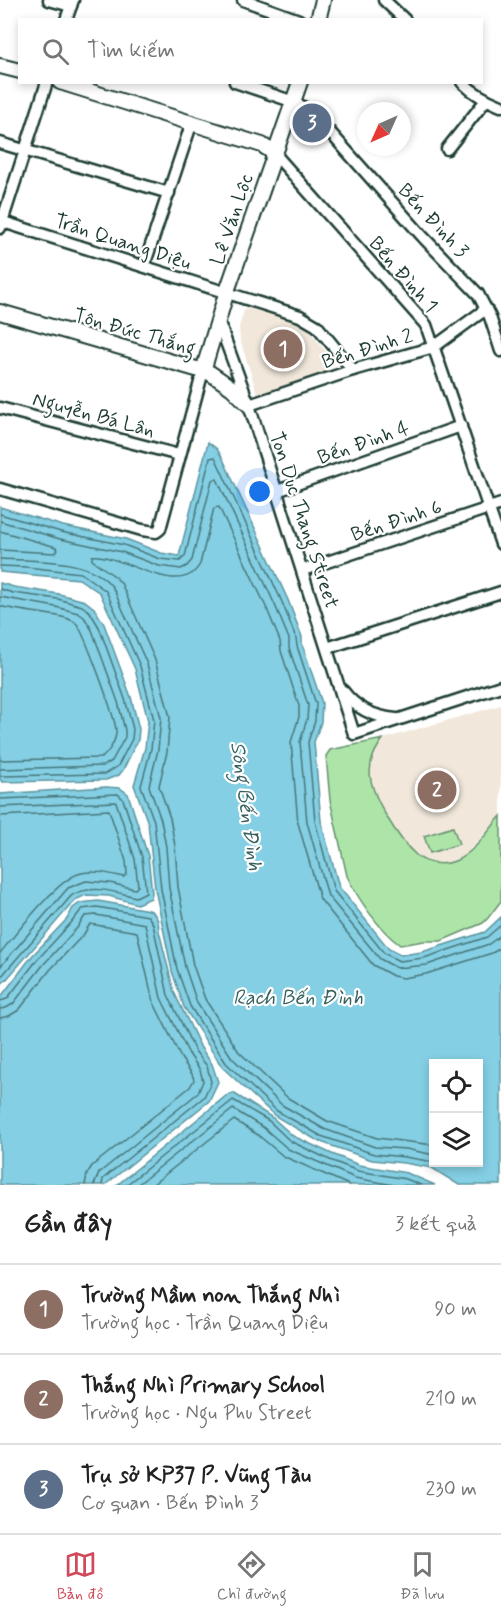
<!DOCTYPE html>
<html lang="vi">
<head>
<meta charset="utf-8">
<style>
	body { margin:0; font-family:Mynerve,sans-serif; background:#f2f2f2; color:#222 }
	.controls { position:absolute; right:18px; bottom:18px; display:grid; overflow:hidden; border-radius:0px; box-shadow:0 3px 9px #0003 }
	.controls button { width:54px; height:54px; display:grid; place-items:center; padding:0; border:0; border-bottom:2px solid #e0e0e0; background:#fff; color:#222; font:30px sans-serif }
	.compass { position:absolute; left:357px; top:102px; width:54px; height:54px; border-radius:50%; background:#fff; box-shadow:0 3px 9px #0003; rotate:225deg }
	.you { position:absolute; left:260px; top:492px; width:21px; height:21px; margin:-15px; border:4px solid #fff; border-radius:50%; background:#1a73e8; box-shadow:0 0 0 9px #1a73e833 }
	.badge { display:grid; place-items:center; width:39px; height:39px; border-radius:50%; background:#d1495b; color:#fff; font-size:20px; font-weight:700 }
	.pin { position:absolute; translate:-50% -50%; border:3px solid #fff; box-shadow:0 2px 6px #0006 }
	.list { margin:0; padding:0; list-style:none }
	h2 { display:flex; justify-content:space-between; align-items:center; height:78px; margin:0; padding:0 24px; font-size:26px }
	h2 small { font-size:20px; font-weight:400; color:#767676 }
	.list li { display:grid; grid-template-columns:39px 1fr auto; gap:18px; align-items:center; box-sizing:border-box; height:90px; padding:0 24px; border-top:2px solid #e0e0e0 }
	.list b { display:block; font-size:22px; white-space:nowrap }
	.list p { margin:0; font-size:20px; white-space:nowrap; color:#767676 }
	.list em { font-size:20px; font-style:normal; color:#767676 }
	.icon { flex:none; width:33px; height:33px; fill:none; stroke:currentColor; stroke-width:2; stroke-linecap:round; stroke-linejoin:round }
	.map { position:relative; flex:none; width:501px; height:1185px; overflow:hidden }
	.search { position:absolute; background:#fff; box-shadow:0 3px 9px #0003; left:18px; right:18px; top:18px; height:66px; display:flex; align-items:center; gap:15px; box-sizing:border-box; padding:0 21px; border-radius:0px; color:#767676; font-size:22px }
	.sheet { height:348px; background:#fff }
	nav { display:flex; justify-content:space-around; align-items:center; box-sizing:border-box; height:84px; border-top:2px solid #e0e0e0; background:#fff; font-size:16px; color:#767676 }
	nav a { display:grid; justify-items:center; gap:3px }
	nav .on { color:#d1495b }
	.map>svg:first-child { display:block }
	.built { fill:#f1e8db }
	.green { fill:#ade5a9; stroke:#66916e; stroke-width:1.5 }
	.water { fill:#84cfe4; stroke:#5c959e; stroke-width:1.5; fill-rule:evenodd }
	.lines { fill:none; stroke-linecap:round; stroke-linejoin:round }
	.shore { stroke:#47777a; stroke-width:1.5 }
	.minor-casing { stroke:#1f3d34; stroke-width:15 }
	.tertiary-casing { stroke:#1f3d34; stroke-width:18 }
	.minor { stroke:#fff; stroke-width:10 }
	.tertiary { stroke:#fff; stroke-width:14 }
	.labels { text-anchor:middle; stroke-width:4.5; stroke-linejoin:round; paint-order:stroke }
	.street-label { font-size:20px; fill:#1f3d34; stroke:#fff }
	.water-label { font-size:21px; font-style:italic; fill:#386260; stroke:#fff }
</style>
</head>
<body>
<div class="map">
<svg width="501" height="1185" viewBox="0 0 501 1185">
	<rect width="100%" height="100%" fill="#fff"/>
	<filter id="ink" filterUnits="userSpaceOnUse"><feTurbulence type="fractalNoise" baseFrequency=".0167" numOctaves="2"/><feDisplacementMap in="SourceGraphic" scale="12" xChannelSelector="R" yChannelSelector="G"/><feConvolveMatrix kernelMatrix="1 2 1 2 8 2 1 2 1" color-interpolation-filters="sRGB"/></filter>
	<g filter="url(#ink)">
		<g class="built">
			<path d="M251 307 295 319 305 325 331 358 328 373 258 396 240 340 239 327 244 310Z"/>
			<path d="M501 705V816L466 854 455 861 446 864 426 861 417 856 401 838 376 797 369 774 370 761 375 751 383 739Z"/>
		</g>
		<g class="green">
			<path d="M383 739C376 749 370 759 370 772 370 795 399 840 416 855 426 864 443 866 455 861 474 853 488 831 501 816V901L488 918 483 923 441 941H424L400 945C380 931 358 899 347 876L330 800 326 756 330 750Z"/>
			<path d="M453 827 459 844 430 853 424 836Z"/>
		</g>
		<g class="water">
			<path d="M208 442 217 449 223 459 288 600 302 637V644L322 703 321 722 314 742 321 821 339 887 389 949 401 955 422 952 485 932 501 917V1185H459L432 1168 404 1163 372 1160 318 1141 275 1116 222 1067 184 1007 172 971 155 889 148 823 134 785 145 748 148 721 135 669 100 593 79 579 0 572V507L63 526 126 539 161 553 179 556ZM434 1064H478V1162H434Z"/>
			<path d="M0 583 14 587 59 594 85 601 94 608 104 624 131 697 139 729 138 740 123 770 119 775 106 780 2 782 0 779Z"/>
			<path d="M106 787 120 788 128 794 148 856 152 893 151 898 137 904 109 896 86 895 75 900 6 980 0 985V794Z"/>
			<path d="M98 901 149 910C158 914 159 923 159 931L174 992 201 1048 212 1064 218 1082 209 1101 105 1185H0V998L32 956 67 919 73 908 80 903Z"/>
			<path d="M233 1093 273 1118 293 1136 332 1154 359 1165 407 1173 435 1185H117L226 1096Z"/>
		</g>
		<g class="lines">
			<g class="shore">
				<path d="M0 514 61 532 124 545 160 559 180 561 185 556 210 458 215 457 282 602 296 638 297 646 316 704 315 721 308 742 315 821 334 891 384 953 399 961 424 958 487 937 501 925"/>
				<path d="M0 521 60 539 122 552 159 566 181 569 187 566 192 560 212 480 217 479 275 605 289 639V648L308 705 307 719 300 742 307 822 328 896 380 959 397 968 427 965 489 944 501 935"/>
				<path d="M0 531 56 547 58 550 55 553 0 550"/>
				<path d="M0 559C33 561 92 557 113 588L147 664 161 718 158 750 149 786 161 820 166 847 169 888 185 967 197 1003 232 1058 282 1105 324 1129 375 1147 406 1149 434 1155"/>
				<path d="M0 566 26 567 81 573 106 591 140 666 154 720 151 749 141 786 154 821 161 889 177 969 190 1006 226 1063 277 1111 321 1136 374 1154 405 1157 434 1162"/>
				<path d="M0 589 13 593 58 599 82 606 90 612 99 627 125 699 133 729 132 739 118 766 105 774 0 776"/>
				<path d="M0 597 56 607 78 613 84 617 92 630 118 702 125 730V737L112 761 103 766 0 769"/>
				<path d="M0 606C17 612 65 613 76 623 83 629 116 719 116 731 117 739 108 754 101 758L0 760"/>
				<path d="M0 799 118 794 123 799 142 857 146 892 136 897C115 892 93 884 72 895L0 978"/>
				<path d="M0 807 116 802 135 859 138 886 135 889 110 883 86 881 68 888 0 967"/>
				<path d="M0 816 109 810 126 861 127 874 124 877C111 874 91 869 78 874 55 882 17 933 0 953"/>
				<path d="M0 1001 7 999 37 960 71 923 82 909 97 907 148 916 153 924 168 995 195 1051 207 1066 211 1082 204 1097 110 1173 103 1179 102 1185"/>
				<path d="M0 1009 6 1008 13 1004 43 965 77 928 85 916 96 915 145 924 161 998 189 1054 200 1070 203 1081 198 1093 99 1173 94 1185"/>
				<path d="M0 1018 9 1016 19 1010 50 970 84 934 90 924 137 932 153 1001 181 1058 192 1074 194 1080 190 1087 92 1166 87 1174 85 1185"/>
				<path d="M434 1145 377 1138 327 1121 288 1098 239 1052 205 999 193 965 178 887 175 846 170 818 159 786 167 752 170 717 155 660 121 583 113 575 92 560V556C122 553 180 601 200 564L214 508 219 507 267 609 280 641 281 651 299 706V717L291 742 298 823 320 899 373 965 393 976 403 978 426 974 492 953 501 948"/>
				<path d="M126 1185 233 1100 269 1121 290 1141 330 1160 358 1171 406 1179 421 1185"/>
				<path d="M137 1185 233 1109 264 1128 288 1149 355 1178 394 1185"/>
				<path d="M152 1185 234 1120 258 1135 283 1156 349 1185"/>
			</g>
			<defs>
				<g id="minor">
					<path d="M49 0 71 6"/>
					<path d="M243 0 299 20"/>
					<path d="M384 0 405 20"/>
					<path d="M66 20 73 0"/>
					<path d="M235 82 294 102 312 112 423 237 478 294 490 317 501 351"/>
					<path d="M462 82C474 94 486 100 501 106"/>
					<path d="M0 143 169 193"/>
					<path d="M447 149 486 100"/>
					<path d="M274 153 426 325 501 544"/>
					<path d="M0 221 300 316 317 326 353 370"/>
					<path d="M0 228 47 82"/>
					<path d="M144 266 192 122"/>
					<path d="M218 320 249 405 354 734 501 686"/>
					<path d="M249 405 353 370 434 347 486 309"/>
					<path d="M0 408 179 455"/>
					<path d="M0 489 142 530 156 532 160 529 203 371"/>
					<path d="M277 491 461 426"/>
					<path d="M303 570 501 504"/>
					<path d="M327 648 501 592"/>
					<path d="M343 691C356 709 374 717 396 719"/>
				</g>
				<g id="tertiary">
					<path d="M318 20 323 0"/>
					<path d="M0 66 20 71"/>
					<path d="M60 82 262 145 274 153"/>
					<path d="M0 312 210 373 232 388 249 405"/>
					<path d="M203 371 226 294 300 82"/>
				</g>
			</defs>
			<use href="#minor" class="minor-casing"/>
			<use href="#tertiary" class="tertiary-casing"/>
			<use href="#minor" class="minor"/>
			<use href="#tertiary" class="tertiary"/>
		</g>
	</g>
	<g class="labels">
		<g class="street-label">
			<text transform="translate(231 219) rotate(-71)" y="7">Lê Văn Lộc</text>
			<text transform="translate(434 220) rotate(47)" y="7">Bến Đình 3</text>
			<text transform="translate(123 241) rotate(18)" y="7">Trần Quang Diệu</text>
			<text transform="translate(404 274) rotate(49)" y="7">Bến Đình 1</text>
			<text transform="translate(135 331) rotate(16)" y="7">Tôn Đức Thắng</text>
			<text transform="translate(367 348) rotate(-17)" y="7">Bến Đình 2</text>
			<text transform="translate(94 414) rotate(15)" y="7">Nguyễn Bá Lân</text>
			<text transform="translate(363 442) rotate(-19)" y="7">Bến Đình 4</text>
			<text transform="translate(305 520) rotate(72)" y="7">Ton Duc Thang Street</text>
			<text transform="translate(396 520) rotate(-18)" y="7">Bến Đình 6</text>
		</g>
		<g class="water-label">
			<text transform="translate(247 806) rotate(82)" y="7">Sông Bến Đình</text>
			<text x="298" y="1004">Rạch Bến Đình</text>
		</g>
	</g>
</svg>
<div class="controls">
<button><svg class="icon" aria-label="locate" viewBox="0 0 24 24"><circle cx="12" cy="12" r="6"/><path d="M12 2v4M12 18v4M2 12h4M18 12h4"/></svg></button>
<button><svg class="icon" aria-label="layers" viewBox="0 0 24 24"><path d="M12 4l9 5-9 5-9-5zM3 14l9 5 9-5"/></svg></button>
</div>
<svg class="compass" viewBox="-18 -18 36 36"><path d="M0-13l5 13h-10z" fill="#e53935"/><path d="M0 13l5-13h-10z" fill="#767676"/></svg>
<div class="you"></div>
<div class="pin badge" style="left:283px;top:349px;background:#8d6e63">1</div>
<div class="pin badge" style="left:437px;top:790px;background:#8d6e63">2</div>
<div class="pin badge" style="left:312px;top:123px;background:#5c6f8a">3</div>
<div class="search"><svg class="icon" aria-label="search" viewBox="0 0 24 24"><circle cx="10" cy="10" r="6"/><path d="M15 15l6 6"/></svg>Tìm kiếm</div>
</div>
<section class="sheet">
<h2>Gần đây<small>3 kết quả</small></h2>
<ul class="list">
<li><span class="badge" style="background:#8d6e63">1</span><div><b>Trường Mầm non Thắng Nhì</b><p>Trường học · Trần Quang Diệu</p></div><em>90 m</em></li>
<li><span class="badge" style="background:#8d6e63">2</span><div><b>Thắng Nhì Primary School</b><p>Trường học · Ngu Phu Street</p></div><em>210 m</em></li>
<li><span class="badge" style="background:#5c6f8a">3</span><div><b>Trụ sở KP37 P. Vũng Tàu</b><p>Cơ quan · Bến Đình 3</p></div><em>230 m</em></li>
</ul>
</section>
<nav>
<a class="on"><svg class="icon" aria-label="map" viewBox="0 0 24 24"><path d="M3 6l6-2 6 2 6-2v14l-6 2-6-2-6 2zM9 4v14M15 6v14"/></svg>Bản đồ</a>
<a><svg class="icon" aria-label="directions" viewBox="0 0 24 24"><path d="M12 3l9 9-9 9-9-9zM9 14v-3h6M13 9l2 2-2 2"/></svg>Chỉ đường</a>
<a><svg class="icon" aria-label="saved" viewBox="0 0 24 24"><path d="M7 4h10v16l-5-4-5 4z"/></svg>Đã lưu</a>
</nav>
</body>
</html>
